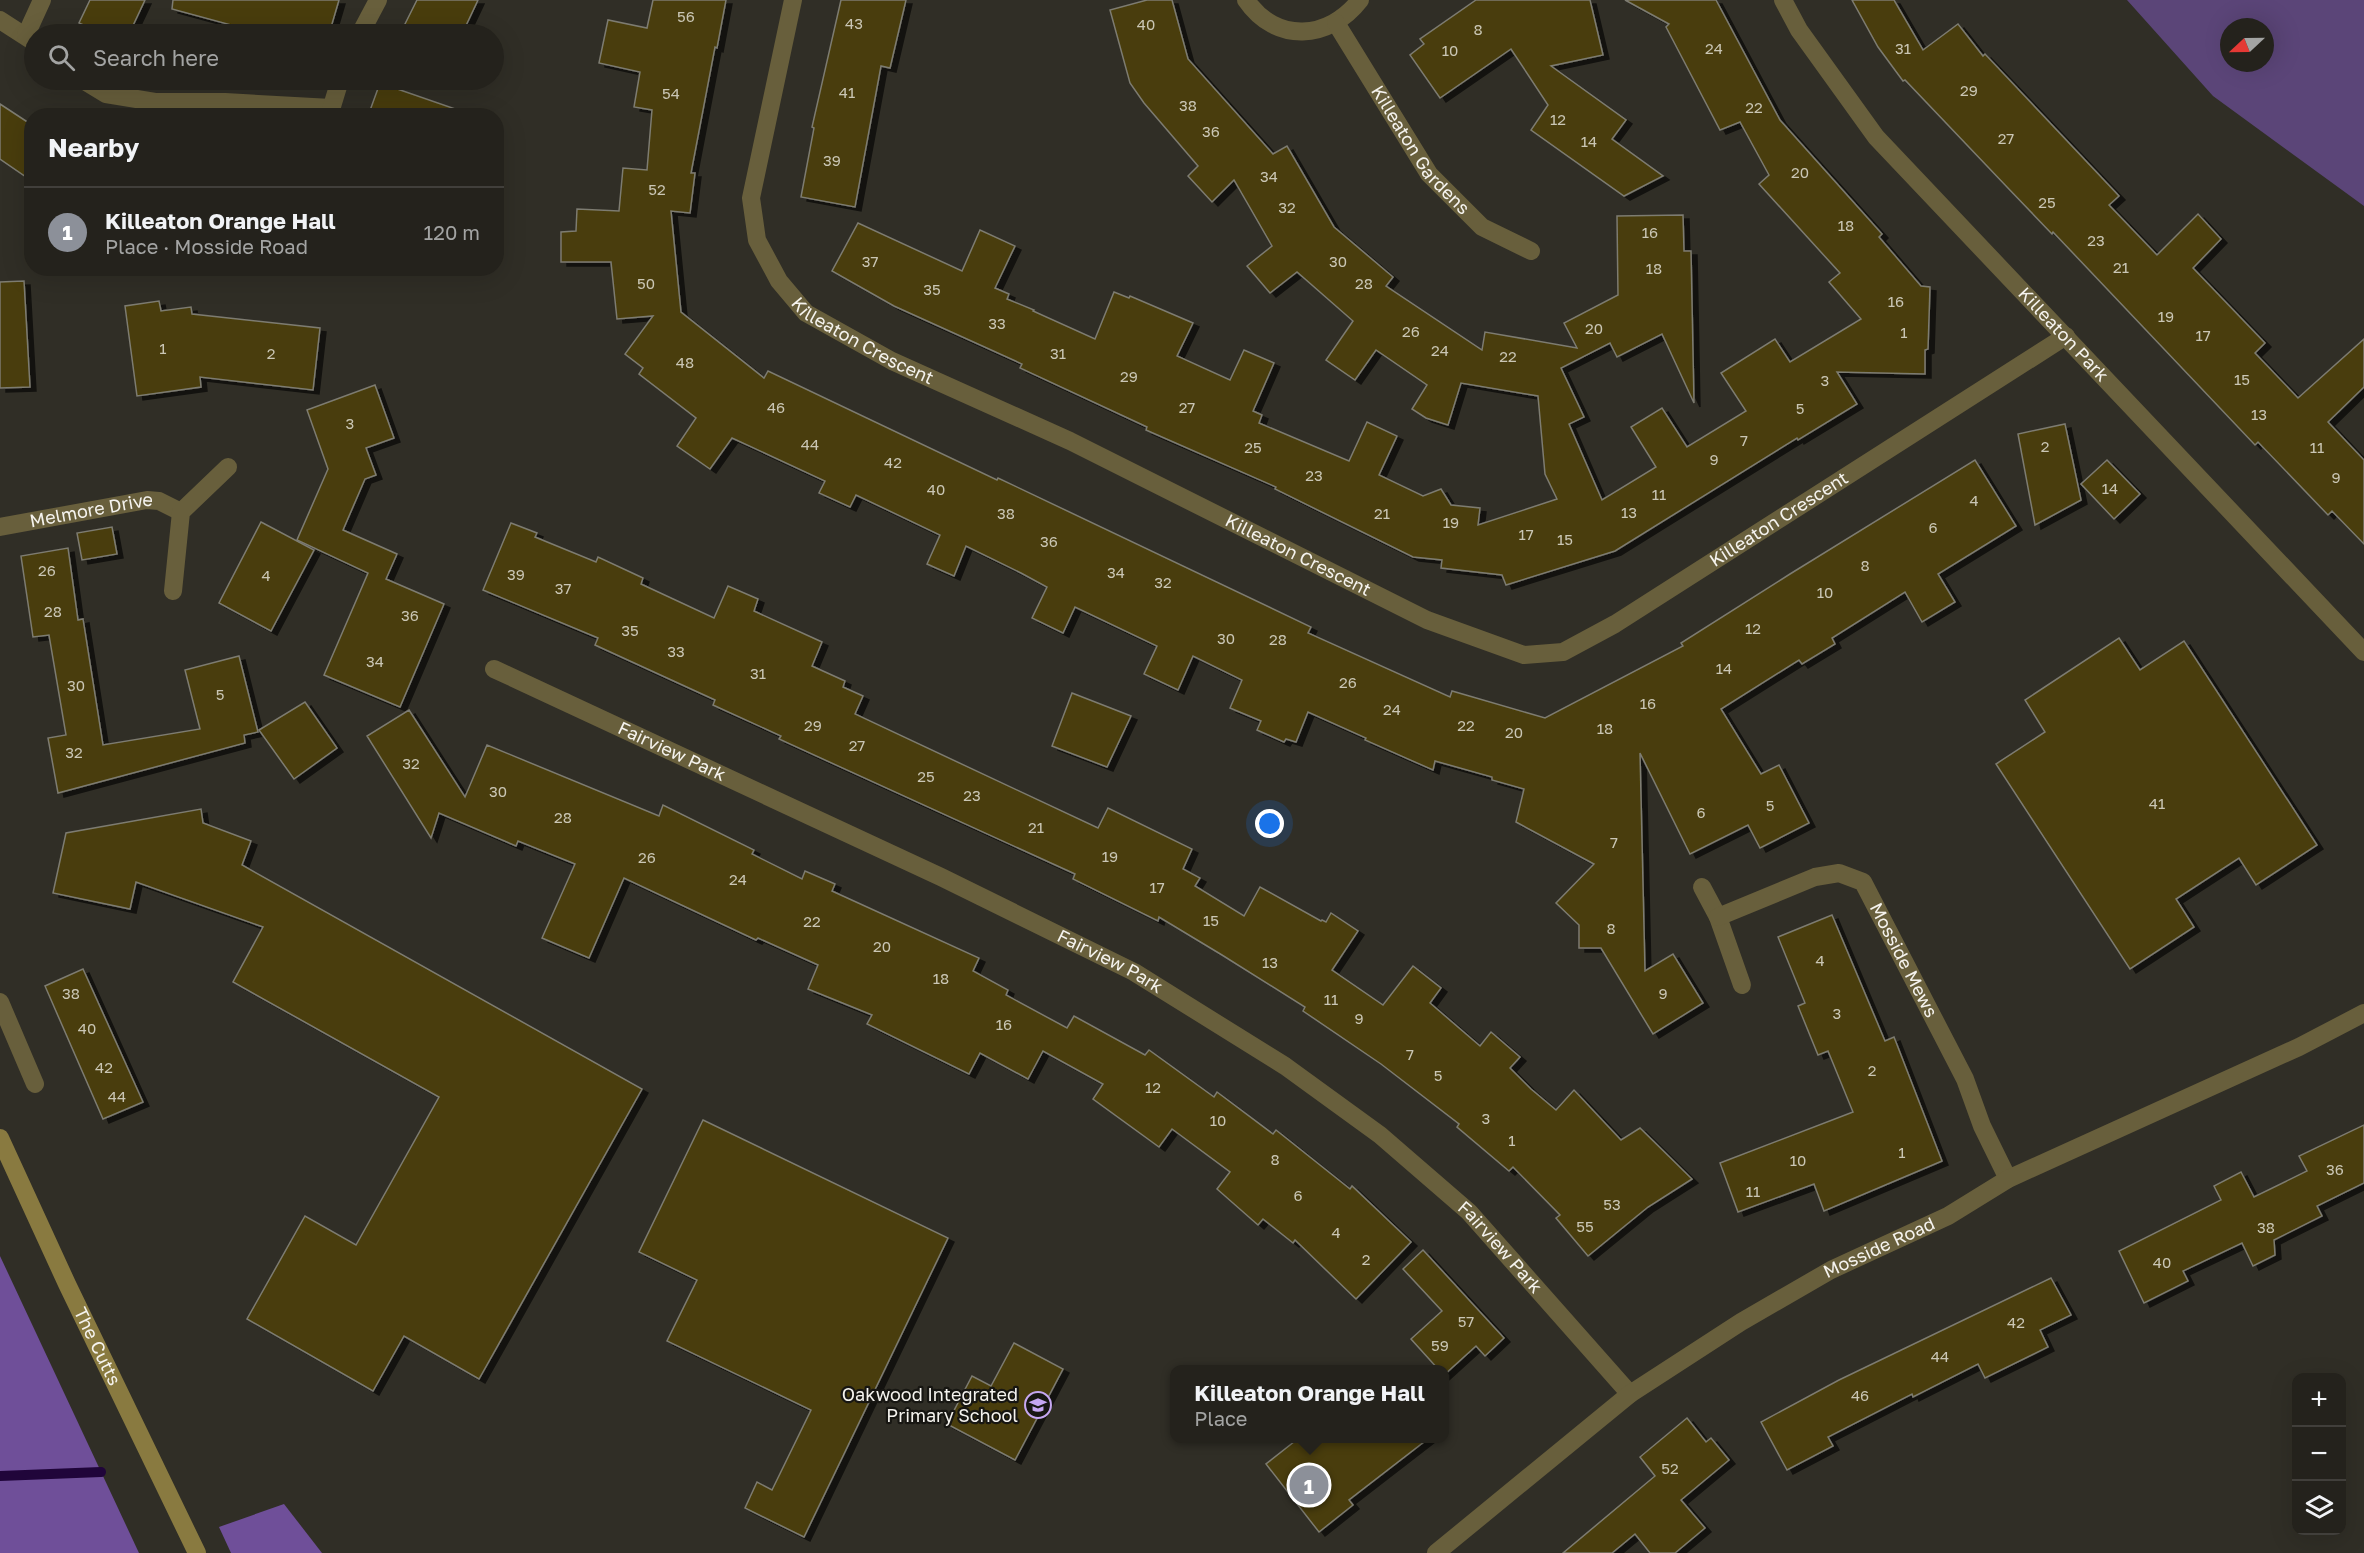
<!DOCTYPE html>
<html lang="en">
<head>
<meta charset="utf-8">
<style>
	body { margin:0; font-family:"Golos Text",sans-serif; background:#2c2a25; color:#f1f3f6 }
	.controls { position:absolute; right:18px; bottom:18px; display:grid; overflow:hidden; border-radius:12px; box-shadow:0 6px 24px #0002 }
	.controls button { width:54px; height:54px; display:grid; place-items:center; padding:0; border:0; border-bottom:2px solid #413f3b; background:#24221c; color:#f1f3f6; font:30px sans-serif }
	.compass { position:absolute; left:2220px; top:18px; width:54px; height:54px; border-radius:50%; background:#24221c; box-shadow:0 6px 24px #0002; rotate:248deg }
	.you { position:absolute; left:1270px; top:824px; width:21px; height:21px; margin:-15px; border:4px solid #fff; border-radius:50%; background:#1a73e8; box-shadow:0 0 0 9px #1a73e833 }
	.badge { display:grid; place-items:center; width:39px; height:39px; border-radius:50%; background:#8c9099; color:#fff; font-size:20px; font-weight:700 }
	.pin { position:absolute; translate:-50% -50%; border:3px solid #fff; box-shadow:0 2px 6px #0006 }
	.popup { position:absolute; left:1170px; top:1365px; width:279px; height:78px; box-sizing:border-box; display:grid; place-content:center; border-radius:12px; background:#24221c; filter:drop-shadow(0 2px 4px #0005); font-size:20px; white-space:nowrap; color:#a3a4a3 }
	.popup b { font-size:22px; color:#f1f3f6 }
	.popup::after { content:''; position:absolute; left:50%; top:100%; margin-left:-12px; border:12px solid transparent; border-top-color:#24221c }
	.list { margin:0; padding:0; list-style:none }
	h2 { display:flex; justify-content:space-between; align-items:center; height:78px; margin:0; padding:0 24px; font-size:26px }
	h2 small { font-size:20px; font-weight:400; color:#a3a4a3 }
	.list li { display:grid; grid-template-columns:39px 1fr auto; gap:18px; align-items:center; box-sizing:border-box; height:90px; padding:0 24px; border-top:2px solid #413f3b }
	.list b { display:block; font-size:22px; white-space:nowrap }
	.list p { margin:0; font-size:20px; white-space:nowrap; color:#a3a4a3 }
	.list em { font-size:20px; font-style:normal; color:#a3a4a3 }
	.icon { flex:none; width:33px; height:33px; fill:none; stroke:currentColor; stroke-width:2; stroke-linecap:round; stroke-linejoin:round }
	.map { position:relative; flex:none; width:2364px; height:1553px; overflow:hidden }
	.search { position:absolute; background:#24221c; box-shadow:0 6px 24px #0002; left:24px; top:24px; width:480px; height:66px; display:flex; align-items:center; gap:15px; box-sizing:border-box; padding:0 21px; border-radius:33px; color:#a3a4a3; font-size:22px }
	.panel { position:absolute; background:#24221c; box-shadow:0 6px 24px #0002; left:24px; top:108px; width:480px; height:168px; border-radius:24px }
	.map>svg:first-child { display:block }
	.green { fill:#5b4578; fill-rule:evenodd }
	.forest { fill:#6f4f99 }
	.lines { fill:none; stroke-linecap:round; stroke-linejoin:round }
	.stream { stroke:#20053a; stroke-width:10 }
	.building { fill:#4a3e07; stroke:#7d7b71; stroke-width:1.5; filter:url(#shadow) }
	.street { stroke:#685f3c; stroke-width:18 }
	.secondary { stroke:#897a40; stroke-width:18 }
	.labels { text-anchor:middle; stroke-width:4.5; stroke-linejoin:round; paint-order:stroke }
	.number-label { font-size:15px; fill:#cac6b4 }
	.street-label { font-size:18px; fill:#f5f3ee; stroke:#171612 }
	.poi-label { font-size:18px; fill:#f5f3ee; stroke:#171612; text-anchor:end }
</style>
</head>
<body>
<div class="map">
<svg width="2364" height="1553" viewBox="0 0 2364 1553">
	<defs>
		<filter id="shadow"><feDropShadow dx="6" dy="4" stdDeviation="0" flood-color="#0009"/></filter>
	</defs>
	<rect width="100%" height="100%" fill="#302e26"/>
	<path class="green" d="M2127 0H2364V206L2213 96ZM2229 27H2265V63H2229Z"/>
	<g class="forest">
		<path d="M0 1256 139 1553H0Z"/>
		<path d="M284 1504 322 1553H231L219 1527Z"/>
	</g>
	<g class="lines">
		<path class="stream" d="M0 1476 101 1472"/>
	</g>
	<g class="building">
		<path d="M90 0H145L129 34H103L79 23Z"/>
		<path d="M173 0H339L329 34H264L172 9Z"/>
		<path d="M417 0H478L462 34H400Z"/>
		<path d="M653 0H726L717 48 715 47 691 173H695L690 213 671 211 681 312 764 378 768 371 997 480 998 478 1311 627 1308 633 1450 697 1452 691 1545 718 1683 646 1681 643 1790 574 1975 460 2016 526 1938 574 1955 602 1922 622 1905 592 1832 638 1835 644 1802 664 1799 660 1721 709 1761 774 1779 765 1809 823 1760 848 1748 825 1690 854 1640 753 1645 971 1673 954 1703 1003 1653 1034 1601 948H1579V925L1556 903 1594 864 1516 822 1524 789 1492 780V777L1435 761 1433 770 1365 740 1366 738 1308 712 1296 742 1286 739 1284 742 1257 730 1261 721 1230 708 1242 680 1193 656 1178 690 1144 674 1157 646 1075 607 1063 633 1032 618 1047 587 1021 573 966 546 954 576 927 564 940 535 856 495 850 507 819 493 825 481 732 438 710 469 677 446 696 418 639 374 643 368 625 354 653 316 617 319 611 262H561V232L576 231 577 209 619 211 623 168 647 170 652 110 634 107 640 72 599 63 608 20 647 28Z"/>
		<path d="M841 0H906L890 68 881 66 855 207 801 197 814 128 812 127Z"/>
		<path d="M1147 0H1172L1188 59 1273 154 1287 146 1334 227 1393 277 1386 286 1482 350 1485 332 1577 348 1564 323 1618 295 1617 216 1683 215 1684 251H1691L1694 403 1662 334 1617 357 1610 343 1561 368 1584 417 1569 424 1602 500 1656 467 1631 427 1662 408 1687 447 1746 411 1721 373 1775 339 1790 362 1861 319 1829 282 1840 273 1759 184 1769 175 1740 122 1720 130 1666 27 1669 24 1625 0H1716L1780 120 1882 234 1879 237 1921 286 1930 287 1928 349 1925 350V374L1837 372 1857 404 1798 440 1797 438 1615 551 1506 585 1502 575 1441 568 1442 560 1413 557 1275 489 1276 487 1146 430 1147 427 1020 368 1022 364 894 306 832 271 858 223 962 271 980 230 1015 246 995 288 1009 294 1007 299 1034 310 1033 311 1095 339 1114 292 1129 298 1130 296 1193 323 1177 356 1230 380 1244 350 1274 363 1253 411 1262 415 1259 423 1349 461 1367 422 1397 436 1379 475 1423 496 1441 489 1451 505 1480 508 1478 525 1557 499 1545 474 1538 396 1461 383 1448 425 1426 418 1412 409 1427 385 1376 350 1355 380 1326 360 1353 321 1297 272 1270 293 1247 266 1272 246 1234 180 1212 202 1188 176 1198 166 1144 103 1130 83 1110 10Z"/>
		<path d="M1476 0H1590L1603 55 1551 66 1626 120 1612 139 1663 176 1624 196 1531 130 1548 105 1511 49 1440 98 1410 55 1424 44 1420 39Z"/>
		<path d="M1852 0H1894L1923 50 1958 24 1983 56 1985 54 2119 196 2109 205 2157 255 2198 214 2221 239 2193 268 2265 343 2255 353 2298 398 2364 339V387L2328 422 2364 460V544L2332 511 2328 515 2258 442 2255 445 2053 232 2052 234 2007 187 1905 80 1903 81 1878 47Z"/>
		<path d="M380 83 461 111 460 116H368Z"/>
		<path d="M0 104 32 125V181L0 159Z"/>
		<path d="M24 281 30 387 0 388V282Z"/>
		<path d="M159 301 161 311 191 307 192 314 320 328 313 390 200 377 201 387 137 396 125 306Z"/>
		<path d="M375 385 394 438 366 448 376 475 365 479 343 530 397 554 386 579 444 604 400 707 324 675 368 573 297 540 328 469 307 410Z"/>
		<path d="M2065 424 2081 500 2035 525 2018 434Z"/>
		<path d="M2107 460 2140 494 2114 519 2081 484Z"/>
		<path d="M261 522 314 550 271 631 219 603Z"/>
		<path d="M511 523 537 533 535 537 596 562 598 557 643 578 641 584 714 618 728 586 758 599 754 611 822 642 812 666 845 681 843 687 863 696 855 714 1098 828 1108 808 1192 849 1183 869 1200 878 1195 886 1244 916 1260 887 1321 921 1322 920 1326 922 1331 913 1358 931 1332 970 1383 1005 1413 966 1441 988 1430 1003 1480 1046 1491 1032 1520 1057 1510 1068 1531 1089 1556 1110 1574 1090 1621 1140 1640 1128 1692 1179 1648 1207 1588 1256 1556 1218 1560 1215 1513 1167 1509 1171 1457 1127 1459 1124 1381 1064 1303 1011 1305 1007 1222 955 1159 917 1158 921 1073 879 1075 874 779 739 781 736 713 705 715 700 595 645 598 638 483 590Z"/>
		<path d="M112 527 117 554 82 560 77 533Z"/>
		<path d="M68 548 78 620 83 619 103 745 200 729 185 670 239 656 258 732 244 735 245 743 58 793 48 738 66 735 49 635 33 637 21 556Z"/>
		<path d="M2119 638 2140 670 2184 641 2317 845 2256 885 2239 858 2176 899 2194 927 2130 969 1996 764 2045 732 2025 700Z"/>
		<path d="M1072 693 1131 716 1107 767 1052 746Z"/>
		<path d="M305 702 337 748 294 779 259 730Z"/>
		<path d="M409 710 465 797 487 745 659 816 663 805 754 850 752 854 802 879 805 871 835 884 832 891 979 958 973 971 1008 990 1006 995 1067 1028 1074 1016 1145 1055 1149 1050 1214 1097 1217 1092 1273 1134 1276 1130 1350 1189 1352 1186 1411 1242 1356 1299 1295 1240 1293 1243 1263 1219 1258 1225 1217 1189 1230 1172 1172 1129 1159 1147 1093 1099 1103 1084 1043 1051 1028 1079 980 1053 969 1074 867 1024 872 1015 808 989 818 965 758 938 756 940 624 878 589 958 542 938 575 864 518 841 516 846 439 813 431 838 367 736Z"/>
		<path d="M201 809 203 823 251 841 242 865 642 1089 479 1379 404 1336 373 1391 247 1319 305 1216 356 1245 439 1097 233 982 263 927 136 882 130 909 53 893 66 833Z"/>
		<path d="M1832 915 1885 1041 1894 1037 1942 1161 1824 1211 1814 1184 1738 1212 1720 1163 1853 1112 1828 1051 1818 1055 1798 1006 1805 1003 1778 937Z"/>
		<path d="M83 969 143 1102 103 1119 45 986Z"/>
		<path d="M703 1120 948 1238 804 1537 745 1508 757 1482 772 1490 811 1410 667 1341 697 1280 639 1252Z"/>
		<path d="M2364 1125V1183L2317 1206 2322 1216 2274 1240 2275 1255 2253 1266 2242 1243 2183 1271 2188 1281 2144 1303 2119 1251 2221 1200 2214 1186 2241 1172 2254 1197 2307 1171 2299 1156Z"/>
		<path d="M1423 1250 1504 1338 1485 1356 1476 1346 1444 1375V1370H1439L1411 1339 1442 1311 1403 1269Z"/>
		<path d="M2051 1278 2071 1315 2040 1330 2048 1347 1985 1378 1978 1364 1913 1397 1912 1394 1828 1437 1833 1446 1787 1470 1761 1422 1839 1380Z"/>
		<path d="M1014 1343 1063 1369 1015 1460 947 1424 972 1376 991 1386Z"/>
		<path d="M1687 1418 1706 1442 1711 1438 1729 1460 1681 1500 1705 1528 1675 1553H1650L1635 1534 1612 1553H1563L1655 1476 1640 1457Z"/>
		<path d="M1299 1438H1429L1349 1500 1353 1505 1319 1532 1266 1464Z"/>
	</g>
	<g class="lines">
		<g class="street">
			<path id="s1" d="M793 0 751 198 757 240 779 281 806 313 892 361 1070 441 1427 620 1524 655 1563 652 1615 624 2066 336"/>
			<path d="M1246 0C1276 44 1329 40 1360 0"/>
			<path id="s2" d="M1783 0 1799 30 1876 137 2364 652"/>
			<path d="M0 20 34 42"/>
			<path id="s3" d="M1336 23 1429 174 1482 227 1531 251"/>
			<path d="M360 34 378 0"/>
			<path d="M26 35 42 0"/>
			<path d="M83 80 106 94 155 102H225L331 108"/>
			<path d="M329 116 340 80"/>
			<path id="s4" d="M0 527 147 500 159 501 181 512"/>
			<path d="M173 591 181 512 228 467"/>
			<path id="s5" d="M494 669 941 877 1134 972 1285 1066 1380 1135 1469 1212 1630 1394"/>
			<path d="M1702 887 1718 917 1742 985"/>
			<path id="s6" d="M1718 917 1815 877 1839 873 1863 882 1965 1079 1982 1126 2008 1179"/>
			<path d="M0 1002 35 1084"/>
			<path id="s7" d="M1436 1553 1630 1394 1741 1322 1831 1270 1948 1216 2008 1179 2299 1047 2364 1013"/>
		</g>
		<path class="secondary" id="s8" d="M0 1138 67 1284 197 1553"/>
	</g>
	<defs>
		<symbol id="school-ring" viewBox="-11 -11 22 22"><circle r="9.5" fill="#171612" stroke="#c5a7f1" stroke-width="1.5"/><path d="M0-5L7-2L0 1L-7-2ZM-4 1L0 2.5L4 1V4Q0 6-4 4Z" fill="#c5a7f1"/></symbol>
	</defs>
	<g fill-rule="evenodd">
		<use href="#school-ring" x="1023" y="1390" width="30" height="30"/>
	</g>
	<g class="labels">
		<g class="number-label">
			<text x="686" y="22">56</text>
			<text x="854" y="29">43</text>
			<text x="1146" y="30">40</text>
			<text x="1478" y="35">8</text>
			<text x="1714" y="54">24</text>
			<text x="1903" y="54">31</text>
			<text x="1450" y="56">10</text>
			<text x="1969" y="96">29</text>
			<text x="847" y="98">41</text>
			<text x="671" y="99">54</text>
			<text x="1188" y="111">38</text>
			<text x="1754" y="113">22</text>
			<text x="1558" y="125">12</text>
			<text x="1211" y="137">36</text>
			<text x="2006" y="144">27</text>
			<text x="1589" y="147">14</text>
			<text x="832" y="166">39</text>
			<text x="1800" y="178">20</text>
			<text x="1269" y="182">34</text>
			<text x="657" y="195">52</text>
			<text x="2047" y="208">25</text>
			<text x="1287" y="213">32</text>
			<text x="1846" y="231">18</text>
			<text x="1650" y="238">16</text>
			<text x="2096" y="246">23</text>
			<text x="870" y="267">37</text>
			<text x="1338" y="267">30</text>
			<text x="2121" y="273">21</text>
			<text x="1654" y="274">18</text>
			<text x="646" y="289">50</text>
			<text x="1364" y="289">28</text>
			<text x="932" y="295">35</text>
			<text x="1896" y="307">16</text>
			<text x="2166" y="322">19</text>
			<text x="997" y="329">33</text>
			<text x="1594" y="334">20</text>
			<text x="1411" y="337">26</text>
			<text x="1904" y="338">1</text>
			<text x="2203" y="341">17</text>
			<text x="163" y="354">1</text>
			<text x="1440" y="356">24</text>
			<text x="271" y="359">2</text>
			<text x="1058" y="359">31</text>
			<text x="1508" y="362">22</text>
			<text x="685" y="368">48</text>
			<text x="1129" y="382">29</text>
			<text x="2242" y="385">15</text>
			<text x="1825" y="386">3</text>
			<text x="776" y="413">46</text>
			<text x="1187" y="413">27</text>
			<text x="1800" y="414">5</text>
			<text x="2259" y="420">13</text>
			<text x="350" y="429">3</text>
			<text x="1744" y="446">7</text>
			<text x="810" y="450">44</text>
			<text x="2045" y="452">2</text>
			<text x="1253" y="453">25</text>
			<text x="2317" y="453">11</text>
			<text x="1714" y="465">9</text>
			<text x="893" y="468">42</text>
			<text x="1314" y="481">23</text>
			<text x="2336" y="483">9</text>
			<text x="2110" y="494">14</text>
			<text x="936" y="495">40</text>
			<text x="1659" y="500">11</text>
			<text x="1974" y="506">4</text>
			<text x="1629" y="518">13</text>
			<text x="1006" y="519">38</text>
			<text x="1382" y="519">21</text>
			<text x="1451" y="528">19</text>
			<text x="1933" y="533">6</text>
			<text x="1526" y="540">17</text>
			<text x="1565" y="545">15</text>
			<text x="1049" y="547">36</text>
			<text x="1865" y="571">8</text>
			<text x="47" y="576">26</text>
			<text x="1116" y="578">34</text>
			<text x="516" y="580">39</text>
			<text x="266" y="581">4</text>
			<text x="1163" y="588">32</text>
			<text x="563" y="594">37</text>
			<text x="1825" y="598">10</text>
			<text x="53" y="617">28</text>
			<text x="410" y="621">36</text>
			<text x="1753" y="634">12</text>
			<text x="630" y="636">35</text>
			<text x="1226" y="644">30</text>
			<text x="1278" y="645">28</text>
			<text x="676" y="657">33</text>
			<text x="375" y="667">34</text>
			<text x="1724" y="674">14</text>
			<text x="758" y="679">31</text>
			<text x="1348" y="688">26</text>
			<text x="76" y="691">30</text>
			<text x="220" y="700">5</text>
			<text x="1648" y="709">16</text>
			<text x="1392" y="715">24</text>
			<text x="813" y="731">29</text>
			<text x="1466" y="731">22</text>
			<text x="1605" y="734">18</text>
			<text x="1514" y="738">20</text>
			<text x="857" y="751">27</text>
			<text x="74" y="758">32</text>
			<text x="411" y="769">32</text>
			<text x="926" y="782">25</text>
			<text x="498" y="797">30</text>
			<text x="972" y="801">23</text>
			<text x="2157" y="809">41</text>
			<text x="1770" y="811">5</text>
			<text x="1701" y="818">6</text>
			<text x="563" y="823">28</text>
			<text x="1036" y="833">21</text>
			<text x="1614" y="848">7</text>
			<text x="1110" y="862">19</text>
			<text x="647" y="863">26</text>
			<text x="738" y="885">24</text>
			<text x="1157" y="893">17</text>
			<text x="1211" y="926">15</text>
			<text x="812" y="927">22</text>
			<text x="1611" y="934">8</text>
			<text x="882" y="952">20</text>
			<text x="1820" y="966">4</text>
			<text x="1270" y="968">13</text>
			<text x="941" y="984">18</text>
			<text x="71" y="999">38</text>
			<text x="1663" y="999">9</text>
			<text x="1331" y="1005">11</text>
			<text x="1837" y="1019">3</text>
			<text x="1359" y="1024">9</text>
			<text x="1004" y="1030">16</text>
			<text x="87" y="1034">40</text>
			<text x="1410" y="1060">7</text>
			<text x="104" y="1073">42</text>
			<text x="1872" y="1076">2</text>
			<text x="1438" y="1081">5</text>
			<text x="1153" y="1093">12</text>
			<text x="117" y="1102">44</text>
			<text x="1486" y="1124">3</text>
			<text x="1218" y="1126">10</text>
			<text x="1512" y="1146">1</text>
			<text x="1902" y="1158">1</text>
			<text x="1275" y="1165">8</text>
			<text x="1798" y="1166">10</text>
			<text x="2335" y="1175">36</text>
			<text x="1753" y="1197">11</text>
			<text x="1298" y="1201">6</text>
			<text x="1612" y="1210">53</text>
			<text x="1585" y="1232">55</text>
			<text x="2266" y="1233">38</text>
			<text x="1336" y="1238">4</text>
			<text x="1366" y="1265">2</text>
			<text x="2162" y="1268">40</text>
			<text x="1466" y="1327">57</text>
			<text x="2016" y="1328">42</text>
			<text x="1440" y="1351">59</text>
			<text x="1940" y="1362">44</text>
			<text x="1860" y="1401">46</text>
			<text x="1670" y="1474">52</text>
		</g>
		<g class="street-label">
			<text dy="6" stroke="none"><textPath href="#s3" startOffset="153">Killeaton Gardens</textPath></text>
			<text dy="6" stroke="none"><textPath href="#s2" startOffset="438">Killeaton Park</textPath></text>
			<text dy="6" stroke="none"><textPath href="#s1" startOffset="396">Killeaton Crescent</textPath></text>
			<text dy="6" stroke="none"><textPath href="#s4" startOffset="93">Melmore Drive</textPath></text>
			<text dy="6" stroke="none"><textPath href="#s1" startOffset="1422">Killeaton Crescent</textPath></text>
			<text dy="6" stroke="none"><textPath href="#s1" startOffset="882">Killeaton Crescent</textPath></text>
			<text dy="6" stroke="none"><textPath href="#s5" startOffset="196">Fairview Park</textPath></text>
			<text dy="6" stroke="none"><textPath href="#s6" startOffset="243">Mosside Mews</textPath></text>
			<text dy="6" stroke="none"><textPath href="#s5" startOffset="682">Fairview Park</textPath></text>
			<text dy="6" stroke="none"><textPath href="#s5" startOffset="1168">Fairview Park</textPath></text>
			<text dy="6" stroke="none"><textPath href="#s7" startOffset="540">Mosside Road</textPath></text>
			<text dy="6" stroke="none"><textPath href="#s8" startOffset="230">The Cutts</textPath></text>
		</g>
		<g class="poi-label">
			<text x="1018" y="1401">Oakwood Integrated<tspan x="1018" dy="21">Primary School</tspan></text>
		</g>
	</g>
</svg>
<div class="controls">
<button>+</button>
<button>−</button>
<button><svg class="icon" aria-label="layers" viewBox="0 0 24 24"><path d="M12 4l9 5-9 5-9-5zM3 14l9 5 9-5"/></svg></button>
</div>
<svg class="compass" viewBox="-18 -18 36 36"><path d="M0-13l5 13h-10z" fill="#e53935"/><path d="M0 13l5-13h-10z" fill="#a3a4a3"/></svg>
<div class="you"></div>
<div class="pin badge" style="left:1309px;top:1485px">1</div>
<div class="popup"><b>Killeaton Orange Hall</b>Place</div>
<div class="search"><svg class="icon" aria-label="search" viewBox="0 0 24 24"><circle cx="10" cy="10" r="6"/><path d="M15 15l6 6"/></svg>Search here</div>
<section class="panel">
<h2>Nearby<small></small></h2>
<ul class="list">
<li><span class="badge">1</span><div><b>Killeaton Orange Hall</b><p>Place · Mosside Road</p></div><em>120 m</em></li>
</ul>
</section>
</div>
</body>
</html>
